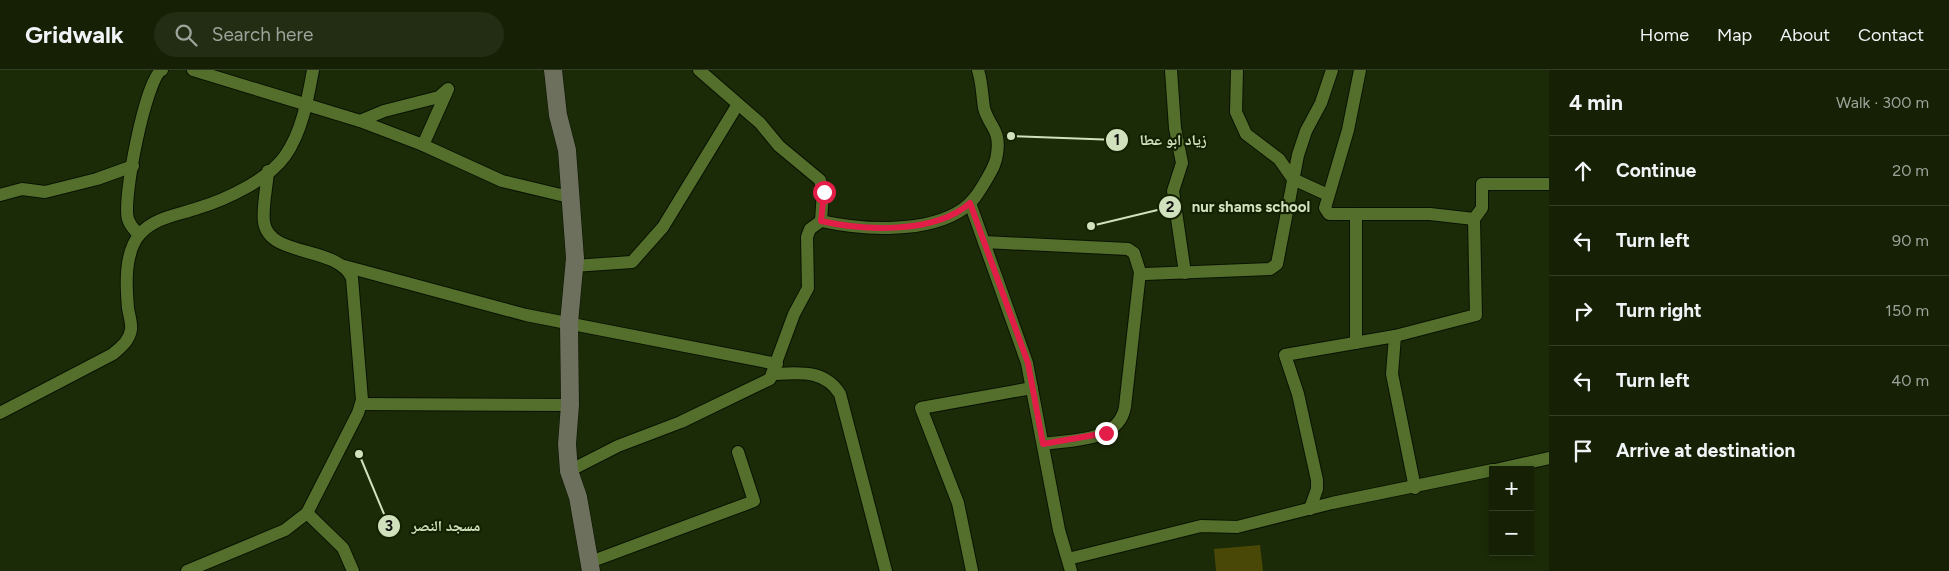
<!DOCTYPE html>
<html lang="en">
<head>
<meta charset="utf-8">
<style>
	body { margin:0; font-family:Figtree,"Noto Naskh Arabic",sans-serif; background:#222d13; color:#f1f3f6 }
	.controls { position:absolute; right:15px; bottom:15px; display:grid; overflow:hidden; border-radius:0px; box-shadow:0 2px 8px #0003 }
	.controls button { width:45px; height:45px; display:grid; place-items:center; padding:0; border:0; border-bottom:1px solid #343e27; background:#152005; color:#f1f3f6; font:25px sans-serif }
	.stop { position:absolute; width:15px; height:15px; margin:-11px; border:4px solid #e11d48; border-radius:50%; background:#fff }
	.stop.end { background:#e11d48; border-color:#fff; box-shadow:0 1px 5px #0008 }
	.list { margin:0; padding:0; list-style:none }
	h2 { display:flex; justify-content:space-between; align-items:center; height:65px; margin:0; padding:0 20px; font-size:21px }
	h2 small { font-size:16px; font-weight:400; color:#9da39a }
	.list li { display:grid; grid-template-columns:32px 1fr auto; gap:15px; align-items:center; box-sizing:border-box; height:70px; padding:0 20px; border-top:1px solid #343e27 }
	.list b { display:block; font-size:19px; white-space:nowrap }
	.list em { font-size:16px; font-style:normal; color:#9da39a }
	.icon { flex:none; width:28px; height:28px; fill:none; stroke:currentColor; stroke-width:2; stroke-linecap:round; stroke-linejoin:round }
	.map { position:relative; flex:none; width:1549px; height:501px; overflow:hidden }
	header { display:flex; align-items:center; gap:30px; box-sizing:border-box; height:70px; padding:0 25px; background:#152005; border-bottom:1px solid #343e27 }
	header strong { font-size:24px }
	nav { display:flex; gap:28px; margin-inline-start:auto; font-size:18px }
	.search { width:350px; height:45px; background:#222d13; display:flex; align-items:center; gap:12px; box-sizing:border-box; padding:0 18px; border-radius:28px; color:#9da39a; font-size:19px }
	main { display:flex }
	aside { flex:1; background:#152005 }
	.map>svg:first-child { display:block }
	.building { fill:#494807 }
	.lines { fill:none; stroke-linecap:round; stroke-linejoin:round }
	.street-casing { stroke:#091201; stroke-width:14 }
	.secondary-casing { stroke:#091201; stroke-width:19 }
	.street { stroke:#536f2b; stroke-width:12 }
	.secondary { stroke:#6c705d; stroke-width:18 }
	.route { stroke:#e11d48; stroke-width:6 }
	.leader { fill:none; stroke:#d0e1be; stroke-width:2 }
	.callout-dot { fill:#d0e1be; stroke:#132100; stroke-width:2 }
	.mark-label { font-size:15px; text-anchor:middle; font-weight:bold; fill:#111 }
	.callout-label { font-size:15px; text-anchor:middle; font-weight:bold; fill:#d0e1be; stroke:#132100; stroke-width:4.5; stroke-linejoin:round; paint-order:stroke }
</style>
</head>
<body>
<header>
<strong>Gridwalk</strong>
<div class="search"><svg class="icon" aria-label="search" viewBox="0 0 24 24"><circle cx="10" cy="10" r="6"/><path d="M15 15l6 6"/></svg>Search here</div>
<nav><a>Home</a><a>Map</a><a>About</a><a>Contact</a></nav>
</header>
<main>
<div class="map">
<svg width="1549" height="501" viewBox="0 0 1549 501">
	<rect width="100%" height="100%" fill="#1c2b07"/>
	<path class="building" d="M1260 475 1263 501H1216L1214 479Z"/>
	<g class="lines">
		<defs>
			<g id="street">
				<path d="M193 0 360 51 423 75 502 111 569 127"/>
				<path d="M699 0 760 53 779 76 820 110 823 122 821 151C862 160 927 164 963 139 973 132 979 122 985 112 990 103 996 95 997 84 1001 59 989 57 984 38 982 25 982 12 978 0"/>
				<path d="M1171 0 1175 58 1182 93 1173 121 1185 203"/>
				<path d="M1237 0 1236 42 1246 64 1279 89 1293 109 1328 125"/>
				<path d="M1360 0 1348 60 1325 138 1329 144H1430L1474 149"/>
				<path d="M360 51 384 41 439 27 448 19 423 75"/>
				<path d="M268 101C267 117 262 137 264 152 269 188 337 175 352 208L362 330 358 343 307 443 343 478 353 501"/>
				<path d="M0 125 22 119 45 122 97 109 133 96"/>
				<path d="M970 133 1027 293 1059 460 1071 501"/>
				<path d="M1356 144V273"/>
				<path d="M139 165C135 160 130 156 128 149 122 130 146 7 162 0"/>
				<path d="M984 172 1128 179 1134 183 1140 202 1145 204 1270 199 1277 194 1298 85 1306 61 1321 33 1332 0"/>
				<path d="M344 196 526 245 777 294"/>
				<path d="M574 196 632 192 663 157 738 34"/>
				<path d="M1395 266 1392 304 1415 418"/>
				<path d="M773 304C799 303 824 299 840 324L886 501"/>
				<path d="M361 334 570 335"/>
				<path d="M0 343 113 284C121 277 129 271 131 260 132 253 129 245 128 238 126 215 124 183 140 164 155 147 178 145 198 138 225 130 268 110 285 86 302 62 308 28 313 0"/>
				<path d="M1043 374C1071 370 1119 372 1125 337L1140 202"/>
				<path d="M1495 400 1549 388"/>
				<path d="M569 401 618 376 681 352 770 309 794 244 808 218 807 167 810 159 821 151"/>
				<path d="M1310 439 1317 419V410L1298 324 1285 285 1395 266 1476 245 1474 149 1482 138V114H1549"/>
				<path d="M1068 489 1201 456 1237 457 1332 433 1493 400"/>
				<path d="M590 492 754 431 738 382"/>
				<path d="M187 501 285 460 307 443"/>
				<path d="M972 501 958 433 921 338 1032 318"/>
			</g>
			<path id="secondary" d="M553 0 558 45 567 80 575 188 569 253 570 335 567 374 569 401 578 427 591 501"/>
		</defs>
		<use href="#street" class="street-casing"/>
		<use href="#secondary" class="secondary-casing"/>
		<use href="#street" class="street"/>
		<use href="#secondary" class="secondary"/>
	</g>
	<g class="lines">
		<path class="route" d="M824 122 821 151C865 161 935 164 970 133L1028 293 1043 374 1106 363"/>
	</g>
	<path class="leader" d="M1011 66L1117 70M1091 156L1170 137M359 384L389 456"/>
	<g class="callout-dot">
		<circle cx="1011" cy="66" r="5"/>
		<circle cx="1091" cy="156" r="5"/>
		<circle cx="359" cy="384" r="5"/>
		<circle cx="1117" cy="70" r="12"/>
		<circle cx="1170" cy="137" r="12"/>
		<circle cx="389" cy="456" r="12"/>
	</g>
	<g class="mark-label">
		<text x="1117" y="75">1</text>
		<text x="1170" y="142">2</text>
		<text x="389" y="461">3</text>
	</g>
	<g class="callout-label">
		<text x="1173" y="75">زياد ابو عطا</text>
		<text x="1251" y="142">nur shams school</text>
		<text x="446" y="461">مسجد النصر</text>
	</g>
</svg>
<div class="controls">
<button>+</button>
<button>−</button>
</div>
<div class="stop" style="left:824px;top:122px"></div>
<div class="stop end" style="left:1106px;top:363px"></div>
</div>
<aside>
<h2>4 min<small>Walk · 300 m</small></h2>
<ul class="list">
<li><svg class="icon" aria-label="ahead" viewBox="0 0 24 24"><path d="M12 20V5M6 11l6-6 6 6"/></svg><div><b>Continue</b></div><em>20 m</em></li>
<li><svg class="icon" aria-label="left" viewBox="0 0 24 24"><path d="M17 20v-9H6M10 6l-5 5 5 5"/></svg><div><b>Turn left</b></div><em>90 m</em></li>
<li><svg class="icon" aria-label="right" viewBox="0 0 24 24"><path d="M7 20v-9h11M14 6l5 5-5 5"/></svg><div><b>Turn right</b></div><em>150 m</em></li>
<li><svg class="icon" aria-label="left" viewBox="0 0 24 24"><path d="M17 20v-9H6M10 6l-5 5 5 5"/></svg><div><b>Turn left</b></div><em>40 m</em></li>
<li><svg class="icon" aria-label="arrive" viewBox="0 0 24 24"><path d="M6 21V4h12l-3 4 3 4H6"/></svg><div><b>Arrive at destination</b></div></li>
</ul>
</aside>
</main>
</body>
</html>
